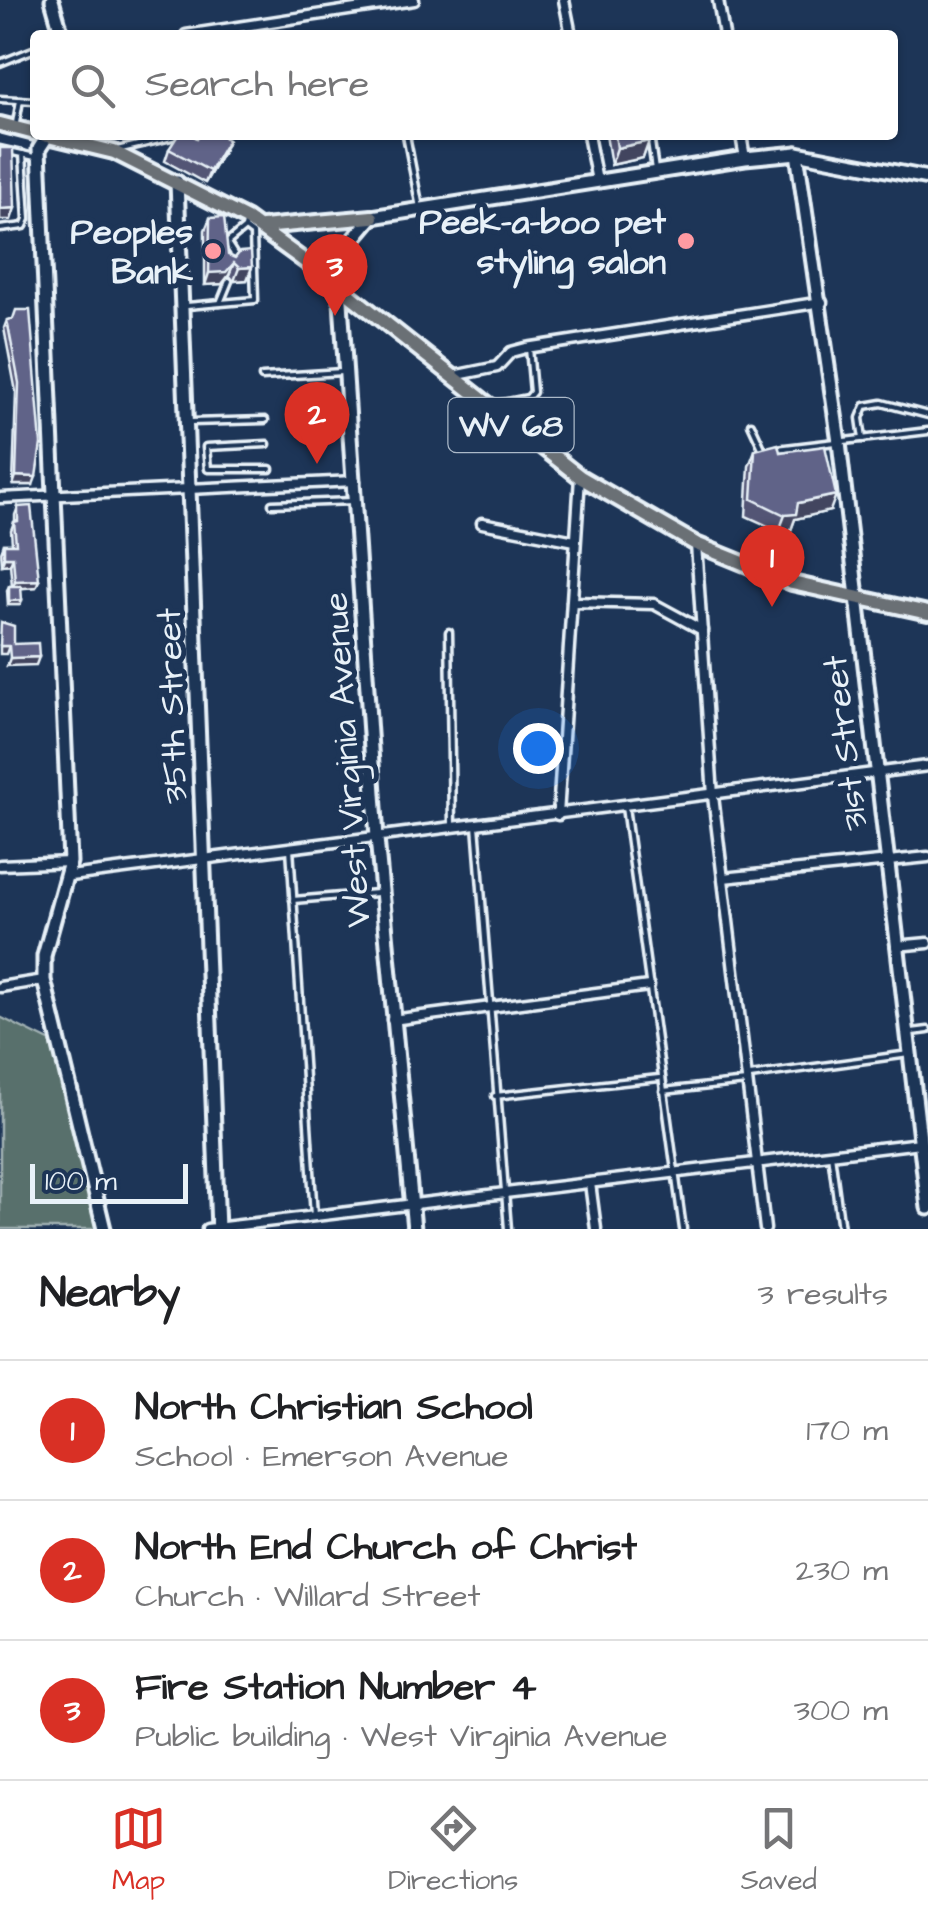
<!DOCTYPE html>
<html lang="en">
<head>
<meta charset="utf-8">
<style>
	body { margin:0; font-family:"Architects Daughter",sans-serif; background:#f2f2f2; color:#202124 }
	.scale { position:absolute; left:30px; bottom:25px; width:158px; box-sizing:border-box; padding-left:10px; border:5px solid #e8f1f8; border-top:0; font-size:28px; line-height:35px; white-space:nowrap; color:#e8f1f8; -webkit-text-stroke:8px #1d3557; paint-order:stroke }
	.you { position:absolute; left:538px; top:748px; width:35px; height:35px; margin:-25px; border:8px solid #fff; border-radius:50%; background:#1a73e8; box-shadow:0 0 0 15px #1a73e833 }
	.badge { display:grid; place-items:center; width:65px; height:65px; border-radius:50%; background:#d93025; color:#fff; font-size:32px; font-weight:700 }
	.pin { position:absolute; translate:-50% -82px; filter:drop-shadow(0 2px 5px #0008) }
	.pin::after { content:''; position:absolute; top:52px; width:35px; height:30px; background:inherit; clip-path:polygon(0 0,100% 0,50% 100%) }
	.list { margin:0; padding:0; list-style:none }
	h2 { display:flex; justify-content:space-between; align-items:center; height:130px; margin:0; padding:0 40px; font-size:42px }
	h2 small { font-size:32px; font-weight:400; color:#757577 }
	.list li { display:grid; grid-template-columns:65px 1fr auto; gap:30px; align-items:center; box-sizing:border-box; height:140px; padding:0 40px; border-top:2px solid #e0e0e0 }
	.list b { display:block; font-size:38px; white-space:nowrap }
	.list p { margin:0; font-size:32px; white-space:nowrap; color:#757577 }
	.list em { font-size:32px; font-style:normal; color:#757577 }
	.icon { flex:none; width:55px; height:55px; fill:none; stroke:currentColor; stroke-width:2; stroke-linecap:round; stroke-linejoin:round }
	.map { position:relative; flex:none; width:928px; height:1229px; overflow:hidden }
	.search { position:absolute; background:#fff; box-shadow:0 2px 8px #0004; left:30px; right:30px; top:30px; height:110px; display:flex; align-items:center; gap:25px; box-sizing:border-box; padding:0 35px; border-radius:10px; color:#757577; font-size:38px }
	.sheet { height:550px; background:#fff }
	nav { display:flex; justify-content:space-around; align-items:center; box-sizing:border-box; height:140px; border-top:2px solid #e0e0e0; background:#fff; font-size:28px; color:#757577 }
	nav a { display:grid; justify-items:center; gap:5px }
	nav .on { color:#d93025 }
	.map>svg:first-child { display:block }
	.green { fill:#59706c; stroke:#a0b0b2; stroke-width:2.5 }
	.lines { fill:none; stroke-linecap:round; stroke-linejoin:round }
	.lane-casing { stroke:#e8f1f8; stroke-width:11 }
	.street-casing { stroke:#e8f1f8; stroke-width:15 }
	.secondary-casing { stroke:#e8f1f8; stroke-width:19 }
	.primary-casing { stroke:#e8f1f8; stroke-width:20 }
	.lane { stroke:#1d3557; stroke-width:4 }
	.street { stroke:#1d3557; stroke-width:8 }
	.secondary { stroke:#1d3557; stroke-width:11 }
	.primary { stroke:#6b6f75; stroke-width:12 }
	.wall { fill:#535575; stroke:#e8f1f8; stroke-width:2.5 }
	.shaded-wall { fill:#43455f; stroke:#e8f1f8; stroke-width:2.5 }
	.building { fill:#606388; stroke:#e8f1f8; stroke-width:2.5 }
	.poi-dot { fill:#ff9aa2; stroke:#1d3557; stroke-width:4 }
	.labels { text-anchor:middle; stroke-width:10; stroke-linejoin:round; paint-order:stroke }
	.shield { fill:#1d3557; stroke:#abb9c8; stroke-width:2.5 }
	.shield-label { font-size:32px; font-weight:bold; fill:#e8f1f8 }
	.poi-label { font-size:35px; font-weight:bold; fill:#e8f1f8; stroke:#1d3557; text-anchor:end }
	.street-label { font-size:35px; fill:#e8f1f8; stroke:#1d3557 }
</style>
</head>
<body>
<div class="map">
<svg width="928" height="1229" viewBox="0 0 928 1229">
	<rect width="100%" height="100%" fill="#1d3557"/>
	<filter id="ink" filterUnits="userSpaceOnUse"><feTurbulence type="fractalNoise" baseFrequency=".01" numOctaves="2"/><feDisplacementMap in="SourceGraphic" scale="20" xChannelSelector="R" yChannelSelector="G"/><feConvolveMatrix kernelMatrix="1 2 1 2 8 2 1 2 1" color-interpolation-filters="sRGB"/></filter>
	<g filter="url(#ink)">
		<path class="green" d="M0 1017 57 1045 104 1229H0Z"/>
		<g class="lines">
			<defs>
				<g id="lane">
					<path d="M0 63 35 49"/>
					<path d="M0 99 35 101"/>
					<path d="M16 123 20 100"/>
					<path d="M406 135 420 208"/>
					<path d="M650 135 655 170"/>
					<path d="M0 149 35 157"/>
					<path d="M117 150 180 135"/>
					<path d="M0 229 24 226 27 219 23 154"/>
					<path d="M231 261 234 254 227 243 245 228"/>
					<path d="M220 303 229 281"/>
					<path d="M187 306 255 300 253 234 245 228 246 222"/>
					<path d="M262 377 342 372"/>
					<path d="M492 405 528 398 533 392 529 348"/>
					<path d="M191 422 265 420"/>
					<path d="M751 424 763 450"/>
					<path d="M863 439 860 418 865 406 882 403 928 415"/>
					<path d="M267 444 206 447 208 469H270"/>
					<path d="M777 449 928 431"/>
					<path d="M272 504 353 501"/>
					<path d="M449 632 452 824"/>
					<path d="M625 807 683 1229"/>
					<path d="M476 825 508 1229"/>
					<path d="M290 848 314 1216"/>
					<path d="M293 900 377 893"/>
					<path d="M912 1032 928 1030"/>
					<path d="M750 1076 909 1054"/>
					<path d="M663 1091 746 1082"/>
					<path d="M495 1096 659 1078"/>
					<path d="M831 1154 841 1229"/>
				</g>
				<g id="street">
					<path d="M564 0 571 35"/>
					<path d="M718 0 724 35"/>
					<path d="M186 35 414 0"/>
					<path d="M588 135 597 181"/>
					<path d="M741 135 745 158"/>
					<path d="M453 376 497 367 511 352 526 348 822 302"/>
					<path d="M0 498 355 481"/>
					<path d="M482 523 575 541"/>
					<path d="M696 544 713 796 765 1229"/>
					<path d="M572 602 654 604 702 630"/>
					<path d="M558 815 580 477"/>
					<path d="M0 865 70 862"/>
					<path d="M70 876 928 766"/>
					<path d="M723 878 928 857"/>
					<path d="M896 946 928 943"/>
					<path d="M0 987 44 980"/>
					<path d="M392 1020 649 986"/>
					<path d="M590 1183 596 1229"/>
					<path d="M207 1229 920 1143"/>
				</g>
				<g id="secondary">
					<path d="M52 0 62 35"/>
					<path d="M48 135 39 149 70 862 44 956V980L104 1229"/>
					<path d="M797 153 839 442 928 1208"/>
					<path d="M177 182 218 1229"/>
					<path d="M414 1229 377 838 340 287 351 242 372 217 745 158 797 153 928 178"/>
				</g>
				<g id="primary">
					<path d="M0 124 35 133"/>
					<path d="M44 135 114 152 247 219 340 287 580 477 696 544 792 583 928 613"/>
					<path d="M262 227 372 217"/>
				</g>
			</defs>
			<use href="#lane" class="lane-casing"/>
			<use href="#street" class="street-casing"/>
			<use href="#secondary" class="secondary-casing"/>
			<use href="#primary" class="primary-casing"/>
			<use href="#lane" class="lane"/>
			<use href="#street" class="street"/>
			<use href="#secondary" class="secondary"/>
			<use href="#primary" class="primary"/>
		</g>
		<g class="wall">
			<path d="M606 135H648L649 141 643 158 611 165Z"/>
			<path d="M197 138 228 140 223 152 205 183 165 161 169 149Z"/>
			<path d="M210 218 228 255 252 267 247 280 234 281 229 275 222 284 205 285V230Z"/>
			<path d="M13 319 33 485H13L16 392 4 328 7 320Z"/>
			<path d="M755 450 780 452 830 511 795 519 791 530 779 531 746 516 749 466Z"/>
			<path d="M18 507 39 580 36 587 21 588 20 605H8L7 590 9 586H12L10 564 2 565 1 552 4 544H12L11 530 14 522H15V515Z"/>
		</g>
		<g class="shaded-wall">
			<path d="M228 140 223 152 205 183 210 171Z"/>
			<path d="M649 141 643 158 611 165 617 148Z"/>
			<path d="M15 208 11 220H0V209Z"/>
			<path d="M234 263 229 275 222 284 205 285 209 273Z"/>
			<path d="M252 267 247 280 234 281 239 268Z"/>
			<path d="M16 476 36 477 33 485H13Z"/>
			<path d="M836 495 830 511 795 519 791 530 779 531 785 515 798 503Z"/>
			<path d="M4 557H13L10 564 2 565Z"/>
			<path d="M39 580 36 587 12 589 15 581Z"/>
			<path d="M22 600 20 605H8L9 601Z"/>
			<path d="M0 646H9L6 654H0Z"/>
			<path d="M39 657 36 665 7 666 10 658Z"/>
		</g>
		<g class="building">
			<path d="M178 135H192L197 138 199 135H221L228 140 210 171 169 149Z"/>
			<path d="M615 135H648L649 141 617 148Z"/>
			<path d="M0 148H13L15 208 0 209Z"/>
			<path d="M224 217 228 255 235 258 240 252 251 251 252 267 239 268 234 263 226 272 209 273 210 218Z"/>
			<path d="M16 310H30L41 444 36 477 16 476 19 383 7 320 13 319Z"/>
			<path d="M778 444 780 452 825 446 836 495 798 503 796 514 785 515 752 499 755 450Z"/>
			<path d="M31 506 39 580 15 581 13 557H4V544H16L14 522 18 521V507Z"/>
			<path d="M9 586H21L22 600 9 601Z"/>
			<path d="M1 622 14 626V644L38 643 39 657 10 658 9 646H0Z"/>
		</g>
	</g>
	<g class="poi-dot">
		<circle cx="686" cy="241" r="10"/>
		<circle cx="213" cy="251" r="10"/>
	</g>
	<g class="labels">
		<rect class="shield" x="448.5" y="398" width="125" height="54" rx="8"/>
		<g class="shield-label">
			<text x="511" y="436">WV 68</text>
		</g>
		<g class="poi-label">
			<text x="666" y="233">Peek-a-boo pet<tspan x="666" dy="40">styling salon</tspan></text>
			<text x="193" y="243">Peoples<tspan x="193" dy="40">Bank</tspan></text>
		</g>
		<g class="street-label">
			<text transform="translate(171 706) rotate(-92)" y="12">35th Street</text>
			<text transform="translate(844 743) rotate(-97)" y="12">31st Street</text>
			<text transform="translate(346 760) rotate(-94)" y="12">West Virginia Avenue</text>
		</g>
	</g>
</svg>
<div class="scale">100 m</div>
<div class="you"></div>
<div class="pin badge" style="left:772px;top:607px">1</div>
<div class="pin badge" style="left:317px;top:464px">2</div>
<div class="pin badge" style="left:335px;top:316px">3</div>
<div class="search"><svg class="icon" aria-label="search" viewBox="0 0 24 24"><circle cx="10" cy="10" r="6"/><path d="M15 15l6 6"/></svg>Search here</div>
</div>
<section class="sheet">
<h2>Nearby<small>3 results</small></h2>
<ul class="list">
<li><span class="badge">1</span><div><b>North Christian School</b><p>School · Emerson Avenue</p></div><em>170 m</em></li>
<li><span class="badge">2</span><div><b>North End Church of Christ</b><p>Church · Willard Street</p></div><em>230 m</em></li>
<li><span class="badge">3</span><div><b>Fire Station Number 4</b><p>Public building · West Virginia Avenue</p></div><em>300 m</em></li>
</ul>
</section>
<nav>
<a class="on"><svg class="icon" aria-label="map" viewBox="0 0 24 24"><path d="M3 6l6-2 6 2 6-2v14l-6 2-6-2-6 2zM9 4v14M15 6v14"/></svg>Map</a>
<a><svg class="icon" aria-label="directions" viewBox="0 0 24 24"><path d="M12 3l9 9-9 9-9-9zM9 14v-3h6M13 9l2 2-2 2"/></svg>Directions</a>
<a><svg class="icon" aria-label="saved" viewBox="0 0 24 24"><path d="M7 4h10v16l-5-4-5 4z"/></svg>Saved</a>
</nav>
</body>
</html>
